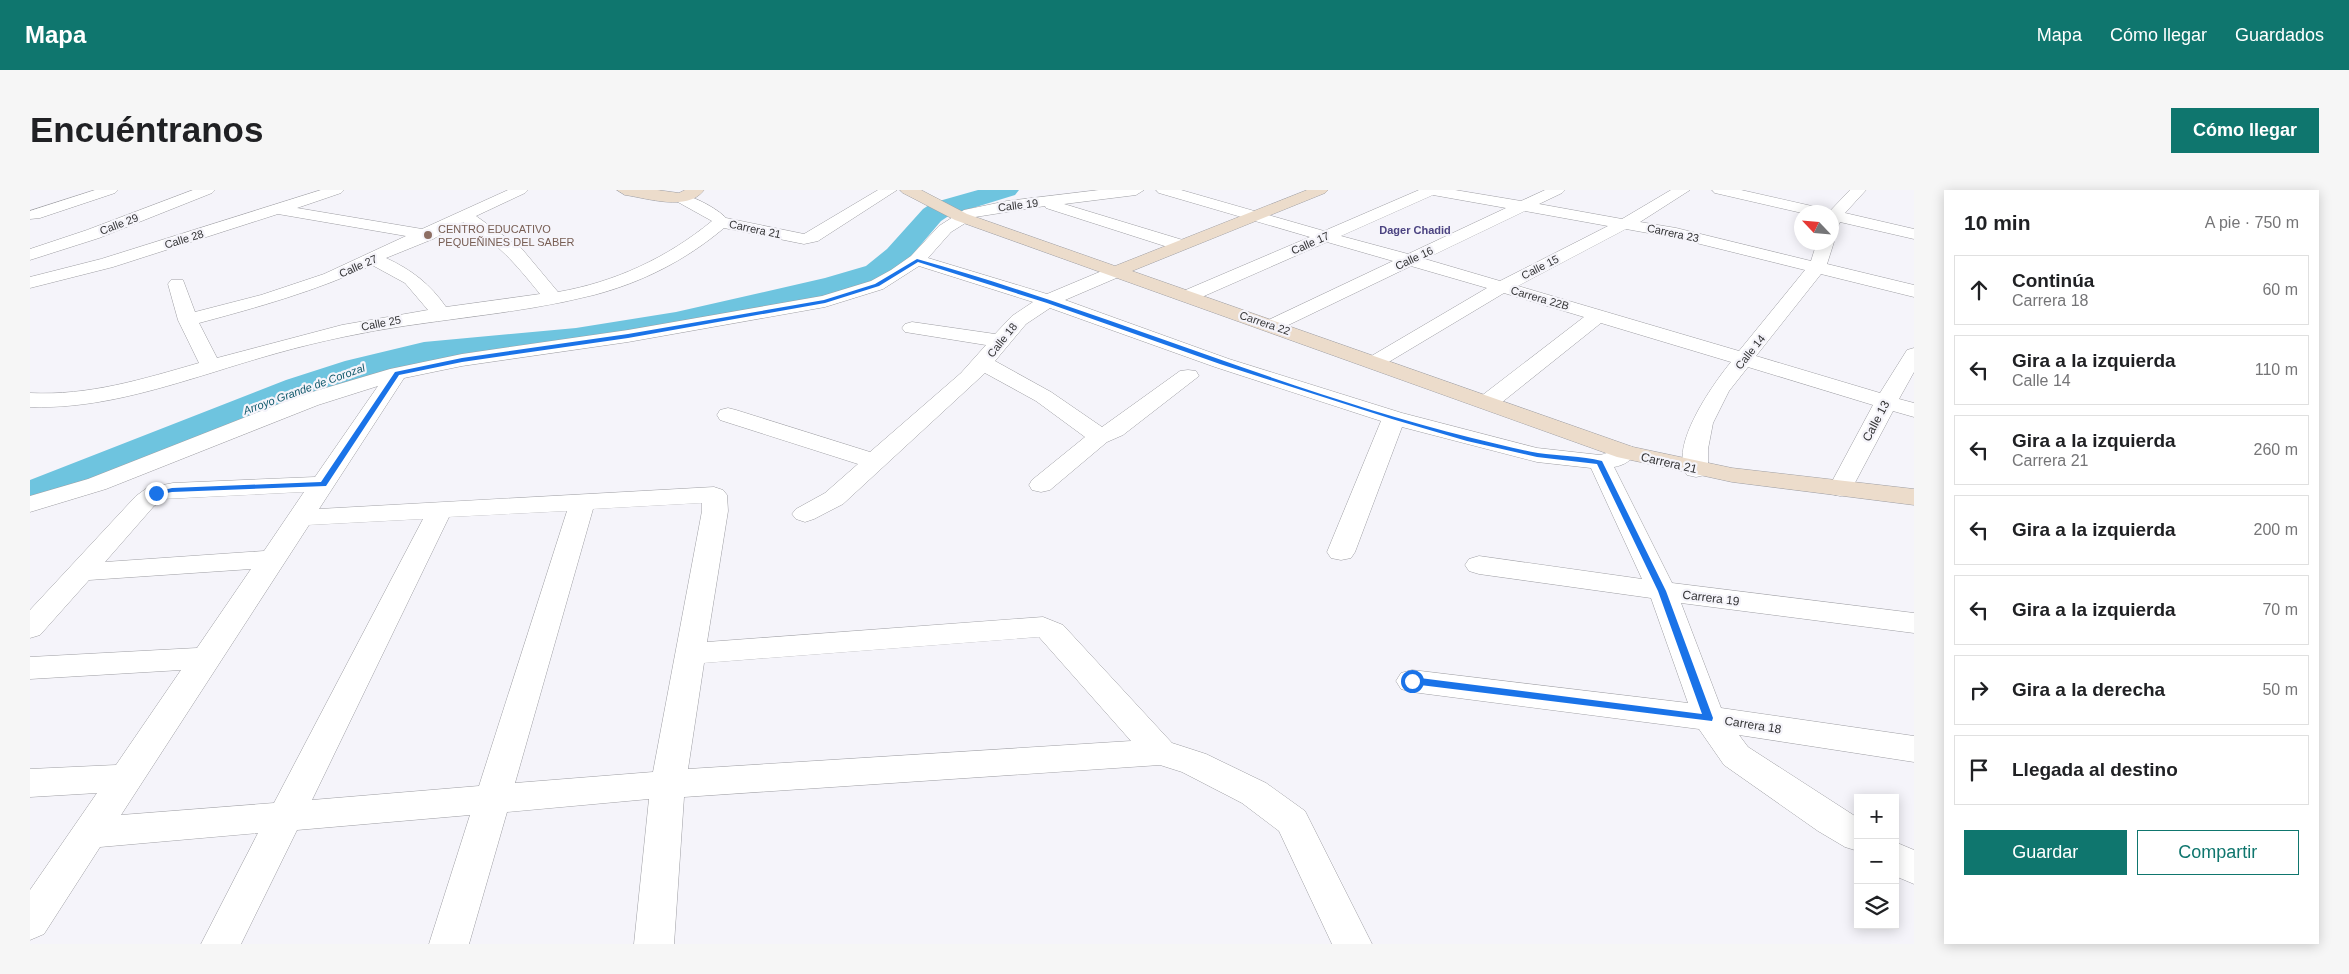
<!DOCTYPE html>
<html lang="es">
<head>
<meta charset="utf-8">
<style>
	body { margin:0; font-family:Arial,sans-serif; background:#f6f6f6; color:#202124 }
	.controls { position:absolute; right:15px; bottom:15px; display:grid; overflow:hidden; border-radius:0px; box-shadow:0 2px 12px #0003 }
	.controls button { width:45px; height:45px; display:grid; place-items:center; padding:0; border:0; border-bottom:1px solid #e0e0e0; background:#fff; color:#202124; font:25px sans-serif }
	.compass { position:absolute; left:1764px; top:15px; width:45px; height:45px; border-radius:50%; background:#fff; box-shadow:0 2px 12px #0003; rotate:296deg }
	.stop { position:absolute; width:15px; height:15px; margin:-11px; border:4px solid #1a73e8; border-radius:50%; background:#fff }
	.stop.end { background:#1a73e8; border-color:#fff; box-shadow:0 1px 5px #0008 }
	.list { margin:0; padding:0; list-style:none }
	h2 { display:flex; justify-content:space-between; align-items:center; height:65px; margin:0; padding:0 20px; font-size:21px }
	h2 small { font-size:16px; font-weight:400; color:#757577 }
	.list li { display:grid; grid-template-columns:32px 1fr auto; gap:15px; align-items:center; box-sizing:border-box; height:70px; margin:0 10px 10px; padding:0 10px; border:1px solid #e0e0e0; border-radius:0px }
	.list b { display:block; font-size:19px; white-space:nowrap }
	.list p { margin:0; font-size:16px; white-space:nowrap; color:#757577 }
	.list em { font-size:16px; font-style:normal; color:#757577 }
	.actions { display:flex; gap:10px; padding:15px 20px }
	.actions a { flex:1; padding:11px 0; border:1px solid #0f766e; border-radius:0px; text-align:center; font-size:18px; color:#0f766e }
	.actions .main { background:#0f766e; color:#fff }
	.icon { flex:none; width:28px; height:28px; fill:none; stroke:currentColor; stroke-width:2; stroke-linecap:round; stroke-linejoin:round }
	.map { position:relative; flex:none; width:1884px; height:754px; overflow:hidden; border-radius:0px }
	header { display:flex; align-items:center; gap:30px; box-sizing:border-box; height:70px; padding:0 25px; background:#0f766e; color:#fff }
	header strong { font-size:24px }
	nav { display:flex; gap:28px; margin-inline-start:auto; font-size:18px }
	.intro { display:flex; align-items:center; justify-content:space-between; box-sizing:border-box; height:120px; padding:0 30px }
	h1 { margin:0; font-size:35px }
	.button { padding:12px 22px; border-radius:0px; background:#0f766e; color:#fff; font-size:18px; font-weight:700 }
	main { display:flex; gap:30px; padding:0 30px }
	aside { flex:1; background:#fff; border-radius:0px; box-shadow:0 2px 12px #0003 }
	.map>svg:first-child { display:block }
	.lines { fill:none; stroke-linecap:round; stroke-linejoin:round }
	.river { fill:#6ec4df; fill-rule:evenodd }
	.street-casing { stroke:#9e9ea3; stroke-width:1 }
	.secondary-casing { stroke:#9e9ea3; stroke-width:1 }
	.street { fill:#fff; fill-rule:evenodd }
	.secondary { fill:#ecdccb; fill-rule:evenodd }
	.route { fill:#1a73e8 }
	.education-dot { fill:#8d6e63; stroke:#f5f4fa; stroke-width:2 }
	.labels { text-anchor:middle; stroke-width:4.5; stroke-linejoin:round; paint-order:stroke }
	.far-street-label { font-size:11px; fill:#343436; stroke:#f5f4fa }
	.far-education-label { font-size:11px; fill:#785e54; stroke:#f5f4fa; text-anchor:start }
	.far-neighbourhood-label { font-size:11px; font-weight:bold; fill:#4b4381; stroke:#f5f4fa }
	.far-water-label { font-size:11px; font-style:italic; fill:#11596c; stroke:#f5f4fa }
	.street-label { font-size:12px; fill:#343436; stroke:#f5f4fa }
</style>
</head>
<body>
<header>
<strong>Mapa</strong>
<nav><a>Mapa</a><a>Cómo llegar</a><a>Guardados</a></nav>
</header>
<div class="intro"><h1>Encuéntranos</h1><a class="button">Cómo llegar</a></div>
<main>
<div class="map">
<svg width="1884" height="754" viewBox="0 0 1884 754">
	<rect width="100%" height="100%" fill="#f5f4fa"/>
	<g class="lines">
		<path class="river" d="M948 0H989L985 5 920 25 911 31 877 71 858 88 814 102 646 142 546 158 394 172 339 186 282 206 51 300 0 317V290L256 190 315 171 394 152 546 138 646 122 795 88 836 76 857 59 893 19 902 13Z"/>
		<defs>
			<g id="street">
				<path d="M65 0H88L85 3 10 28 0 29V21Z"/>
				<path d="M163 0H185L182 3 69 48 0 70V59L57 40Z"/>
				<path d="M291 0H314L311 3 267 18 392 39 478 0H498L495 3 446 26 492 59 528 102C585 92 637 68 682 31L646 11 643 8 646 5C658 2 688 19 696 28L774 44 848 0H867L788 51 774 54 694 38C656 70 613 92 564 105 482 126 396 129 313 147 269 156 225 169 181 183 122 201 63 219 0 217V203C59 206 113 189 169 173L148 130 138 94 141 90H153L165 122 231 105 294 84 376 46 248 24 83 77 0 98V87L71 69ZM433 32C468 53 485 73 510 104L416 117C400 94 382 80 356 68L403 49ZM342 75 375 93 398 120 312 135 187 168 169 133C229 117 286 101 342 75Z"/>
				<path d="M1069 0H1114L1106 5 1034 14 1156 51 1158 55 1156 59H1144L1016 18 1015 16 945 27 921 42 898 68 1017 104 1079 78H1091L1094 82 1091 86 1035 110 1199 169 1372 223 1507 258 1570 265C1583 263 1589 253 1603 257L1607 262C1600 271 1595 275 1584 277L1642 393 1884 423V443L1651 413 1691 518 1884 546V572L1709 545 1718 557 1828 628V661L1815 657 1788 641 1694 575 1669 539 1382 502 1371 499 1366 491 1371 483 1382 480 1658 513 1621 408 1449 384 1439 381 1435 375 1439 369 1449 366 1612 389 1561 278 1507 272 1372 237 1325 362 1321 368 1311 370 1301 368 1297 362 1351 231 1185 177 1020 118 996 134 965 171 1021 202 1072 237 1150 181 1158 180 1166 181 1169 186 1093 245 1077 252 1020 300 1011 302 1002 300 999 295 1002 290 1055 247 1006 211 955 183 813 314 784 329 775 332 766 329 762 324 766 319 795 303 828 274 690 230 687 225 690 220 698 218 706 220 840 262 931 183 956 155 875 142 872 138 875 134 882 132 965 144 982 126 1003 112 889 76 853 99 795 117 598 152 432 176 374 188 289 319 684 297 693 300 697 305 698 321 677 452 1013 427 1033 435 1142 553 1176 564 1236 593 1275 621 1342 754H1302L1249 641 1212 613 1152 582 1130 575 654 607 644 754H604L619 609 477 622 439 754H399L440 625 267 640 211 754H171L228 643 70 657 14 744 0 750V700L67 603 0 607V579L86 575 151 480 0 489V467L167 458 221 379 59 390 10 445 0 448V420L106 306 117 298 143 293 285 287 348 196 288 215 76 299 0 322V306L58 289 272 205 360 179 432 164 598 140 792 106 841 91 861 80 881 66 909 36 934 20 977 11ZM274 302 234 361 75 372 124 316 134 309ZM672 313V321L623 582 485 593 563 319ZM537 321 449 596 282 610 419 327ZM393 329 244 613 91 625 279 335ZM1009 447 1101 551 658 579 674 473Z"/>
				<path d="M1126 0H1151L1294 41 1389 0H1425L1491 11 1515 0H1535L1532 3 1509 14 1592 29 1641 0H1660L1610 32 1646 38 1781 71 1787 52H1802V48L1804 52 1797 74 1884 95V107L1791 84 1726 166 1850 203 1877 160 1884 158V182L1869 209 1884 213V227L1863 221 1819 304 1810 306 1801 304 1798 299 1843 215 1718 177 1699 201 1683 233 1678 259V280L1675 285 1666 287 1657 285C1638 257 1683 194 1701 172L1571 133 1466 217 1458 219 1450 217 1447 212 1450 207 1554 127 1474 103 1352 176 1345 178 1338 176 1335 172 1338 168 1457 98 1381 76 1248 140 1241 142 1234 140 1231 136 1234 132 1363 71 1297 52 1165 110H1151L1149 106 1151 102 1280 47 1129 3ZM1403 5 1476 18 1378 64 1311 46ZM1495 21 1578 36 1470 91 1395 69ZM1596 39 1646 48 1775 80 1709 161 1488 96Z"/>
				<path d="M1682 0H1711L1795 19 1797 22 1800 21 1820 0H1836L1815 23 1884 39V49L1810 32 1808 36 1802 38V22L1772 23 1685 3Z"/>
				<path d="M1865 652 1884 660V694L1865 686Z"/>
			</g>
			<g id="secondary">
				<path d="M587 0H627L649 3 655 0H674C658 22 617 8 595 5Z"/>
				<path d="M870 0H891L937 24 1085 76 1277 0H1298L1295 3 1102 81 1603 257 1702 278 1884 299V315L1702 292 1587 267 925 30 873 3Z"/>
			</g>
		</defs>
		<use href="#street" class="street-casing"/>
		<use href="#secondary" class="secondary-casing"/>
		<use href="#street" class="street"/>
		<use href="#secondary" class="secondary"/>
	</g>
	<path class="route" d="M887 69C1074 121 1253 201 1442 248 1464 253 1486 259 1508 263 1529 266 1551 266 1572 271L1636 401 1683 528 1682 531 1382 494 1378 491 1382 487 1672 524 1628 401 1567 274 1507 267 1437 251 1362 229 1190 174 1017 113 888 72 849 96 795 113 598 148 432 172 369 185 296 296 142 302 126 305 122 303 142 298 291 292 365 182 432 168 598 144 794 110 845 94Z"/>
	<circle class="education-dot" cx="398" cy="45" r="5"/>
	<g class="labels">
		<g class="far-street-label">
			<text transform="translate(988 15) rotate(-7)" y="4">Calle 19</text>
			<text transform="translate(89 34) rotate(-21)" y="4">Calle 29</text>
			<text transform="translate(725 39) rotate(12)" y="4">Carrera 21</text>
			<text transform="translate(1643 43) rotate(12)" y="4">Carrera 23</text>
			<text transform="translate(154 49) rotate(-17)" y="4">Calle 28</text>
			<text transform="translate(1280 53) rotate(-24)" y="4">Calle 17</text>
			<text transform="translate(1384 68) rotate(-25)" y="4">Calle 16</text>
			<text transform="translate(328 76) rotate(-24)" y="4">Calle 27</text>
			<text transform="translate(1510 77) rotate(-27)" y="4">Calle 15</text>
			<text transform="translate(1510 108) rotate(16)" y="4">Carrera 22B</text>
			<text transform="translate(351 133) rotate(-11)" y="4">Calle 25</text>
			<text transform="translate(1235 133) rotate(19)" y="4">Carrera 22</text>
			<text transform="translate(972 150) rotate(-51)" y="4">Calle 18</text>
			<text transform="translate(1720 162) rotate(-51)" y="4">Calle 14</text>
		</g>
		<g class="far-education-label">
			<text x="408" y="43">CENTRO EDUCATIVO<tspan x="408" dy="13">PEQUEÑINES DEL SABER</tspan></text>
		</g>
		<g class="far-neighbourhood-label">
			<text x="1385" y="44">Dager Chadid</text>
		</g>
		<g class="far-water-label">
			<text transform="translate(274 199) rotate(-20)" y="4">Arroyo Grande de Corozal</text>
		</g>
		<g class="street-label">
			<text transform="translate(1846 231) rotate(-62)" y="4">Calle 13</text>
			<text transform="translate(1639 273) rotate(13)" y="4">Carrera 21</text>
			<text transform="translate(1681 408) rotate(7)" y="4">Carrera 19</text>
			<text transform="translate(1723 535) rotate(9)" y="4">Carrera 18</text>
		</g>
	</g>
</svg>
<div class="controls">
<button>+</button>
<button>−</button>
<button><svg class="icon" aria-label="layers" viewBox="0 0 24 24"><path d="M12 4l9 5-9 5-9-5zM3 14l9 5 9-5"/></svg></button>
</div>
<svg class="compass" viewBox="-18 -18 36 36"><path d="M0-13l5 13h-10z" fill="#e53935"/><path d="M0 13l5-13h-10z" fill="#757577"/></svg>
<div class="stop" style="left:1382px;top:491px"></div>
<div class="stop end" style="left:126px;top:303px"></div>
</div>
<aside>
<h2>10 min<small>A pie · 750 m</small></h2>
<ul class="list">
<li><svg class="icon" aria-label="ahead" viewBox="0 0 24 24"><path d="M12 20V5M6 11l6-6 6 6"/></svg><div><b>Continúa</b><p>Carrera 18</p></div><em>60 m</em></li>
<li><svg class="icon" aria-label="left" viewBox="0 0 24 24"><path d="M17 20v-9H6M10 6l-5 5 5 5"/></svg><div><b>Gira a la izquierda</b><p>Calle 14</p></div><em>110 m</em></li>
<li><svg class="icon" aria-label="left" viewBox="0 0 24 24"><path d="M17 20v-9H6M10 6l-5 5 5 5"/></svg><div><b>Gira a la izquierda</b><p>Carrera 21</p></div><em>260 m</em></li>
<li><svg class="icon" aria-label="left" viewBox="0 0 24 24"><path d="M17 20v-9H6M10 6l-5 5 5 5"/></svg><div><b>Gira a la izquierda</b></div><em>200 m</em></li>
<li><svg class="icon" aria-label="left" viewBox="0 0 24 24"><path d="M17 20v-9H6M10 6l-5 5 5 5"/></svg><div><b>Gira a la izquierda</b></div><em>70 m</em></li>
<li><svg class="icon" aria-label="right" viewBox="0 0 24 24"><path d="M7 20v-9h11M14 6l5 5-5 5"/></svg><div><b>Gira a la derecha</b></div><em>50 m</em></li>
<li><svg class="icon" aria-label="arrive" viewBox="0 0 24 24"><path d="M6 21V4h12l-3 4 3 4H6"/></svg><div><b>Llegada al destino</b></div></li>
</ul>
<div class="actions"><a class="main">Guardar</a><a>Compartir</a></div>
</aside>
</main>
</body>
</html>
